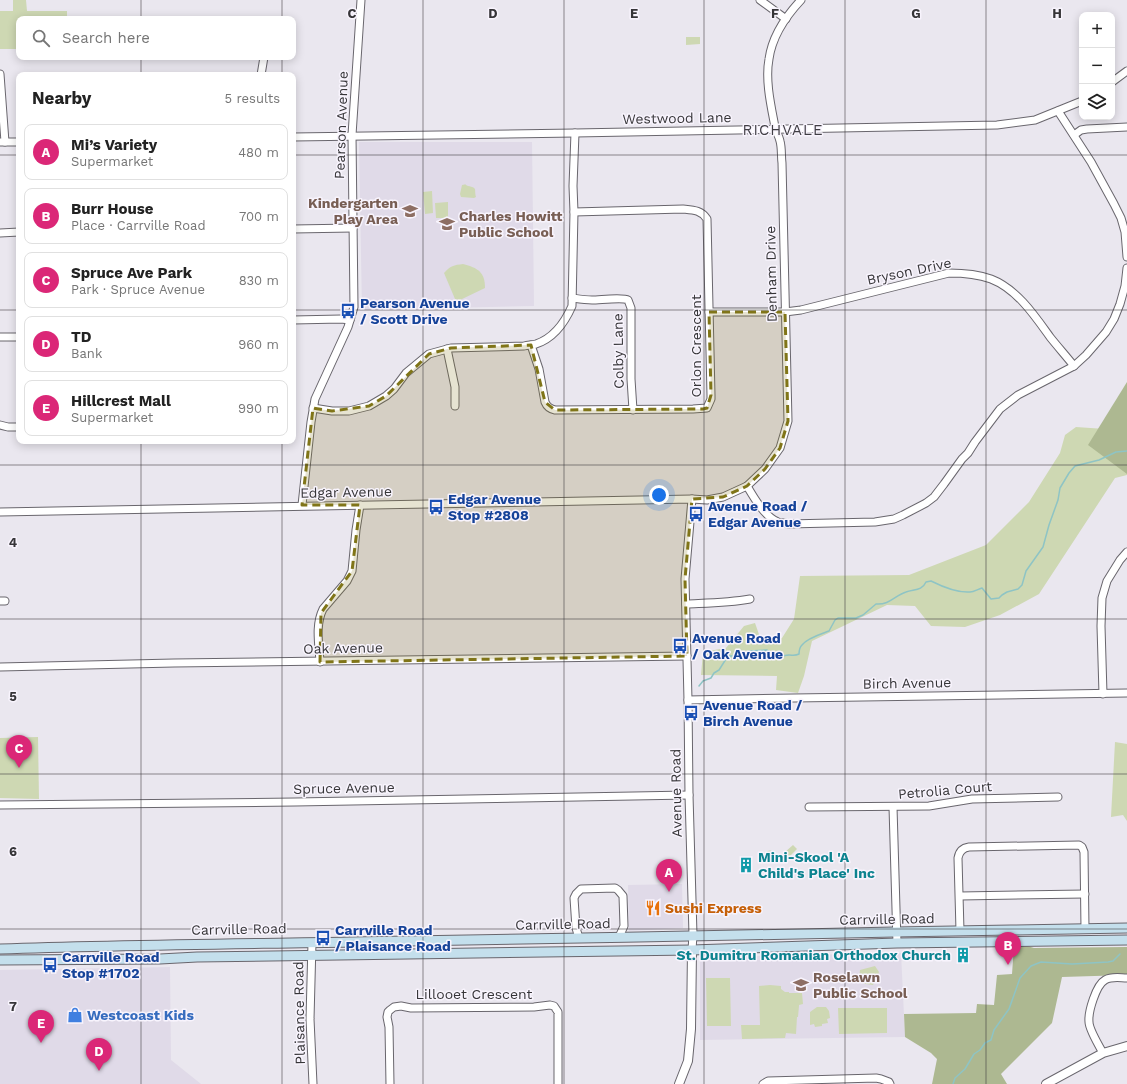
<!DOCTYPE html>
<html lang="en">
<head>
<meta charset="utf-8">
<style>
	body { margin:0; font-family:"Work Sans",sans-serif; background:#f2f2f2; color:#222 }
	.controls { position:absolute; right:12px; top:12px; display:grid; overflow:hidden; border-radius:8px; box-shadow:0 2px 10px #0003 }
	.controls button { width:36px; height:36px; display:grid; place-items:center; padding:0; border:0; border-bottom:1px solid #e0e0e0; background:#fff; color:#222; font:20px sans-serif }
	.you { position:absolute; left:659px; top:495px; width:14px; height:14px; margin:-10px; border:3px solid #fff; border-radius:50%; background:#1a73e8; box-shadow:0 0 0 6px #1a73e833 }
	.badge { display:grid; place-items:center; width:26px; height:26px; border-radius:50%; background:#db2777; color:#fff; font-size:13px; font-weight:700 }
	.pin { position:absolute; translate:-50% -33px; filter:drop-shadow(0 1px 2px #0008) }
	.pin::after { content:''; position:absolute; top:21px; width:14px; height:12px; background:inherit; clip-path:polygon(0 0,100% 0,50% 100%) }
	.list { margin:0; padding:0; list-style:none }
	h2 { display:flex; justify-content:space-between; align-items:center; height:52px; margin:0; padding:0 16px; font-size:17px }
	h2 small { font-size:13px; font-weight:400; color:#767676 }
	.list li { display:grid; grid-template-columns:26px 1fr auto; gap:12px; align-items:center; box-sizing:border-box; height:56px; margin:0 8px 8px; padding:0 8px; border:1px solid #e0e0e0; border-radius:8px }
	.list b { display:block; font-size:15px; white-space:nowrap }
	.list p { margin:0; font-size:13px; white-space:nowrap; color:#767676 }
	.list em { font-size:13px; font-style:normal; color:#767676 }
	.icon { flex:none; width:22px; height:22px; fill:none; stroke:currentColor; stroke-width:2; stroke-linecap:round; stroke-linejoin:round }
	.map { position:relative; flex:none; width:1127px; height:1084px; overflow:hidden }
	.search { position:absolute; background:#fff; box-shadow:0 2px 10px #0003; left:16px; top:16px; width:280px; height:44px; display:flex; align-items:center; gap:10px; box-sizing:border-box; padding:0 14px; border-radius:8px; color:#767676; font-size:15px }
	.panel { position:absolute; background:#fff; box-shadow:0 2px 10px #0003; left:16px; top:72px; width:280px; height:372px; border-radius:8px }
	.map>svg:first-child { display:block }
	.built { fill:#e0dae8 }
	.green { fill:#ced8b3 }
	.forest { fill:#adb891 }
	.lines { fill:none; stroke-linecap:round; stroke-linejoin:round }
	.stream { stroke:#8ec4c5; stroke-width:1.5 }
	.minor-casing { stroke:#69666d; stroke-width:9 }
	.tertiary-casing { stroke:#69666d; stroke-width:10 }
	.secondary-casing { stroke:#69666d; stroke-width:11 }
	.minor { stroke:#fff; stroke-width:7 }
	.tertiary { stroke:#fff; stroke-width:8 }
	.secondary { stroke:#c4dfec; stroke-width:9 }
	.marked { fill:#807518; fill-opacity:0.2; stroke:#807518; stroke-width:3; stroke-dasharray:8 5; stroke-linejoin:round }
	.grid { fill:none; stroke:#363538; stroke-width:1; stroke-opacity:0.55 }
	.labels { text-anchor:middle; stroke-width:3; stroke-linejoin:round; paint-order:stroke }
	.street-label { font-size:14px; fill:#363538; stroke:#f8f4fd }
	.education-label { font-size:14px; font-weight:bold; fill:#785e54; stroke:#f8f4fd; text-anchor:start }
	.transit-label { font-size:14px; font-weight:bold; fill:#164399; stroke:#f8f4fd; text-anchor:start }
	.culture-label { font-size:14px; font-weight:bold; fill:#0d838f; stroke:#f8f4fd; text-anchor:start }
	.food-label { font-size:14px; font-weight:bold; fill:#c56008; stroke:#f8f4fd; text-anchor:start }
	.shop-label { font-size:14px; font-weight:bold; fill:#366cbe; stroke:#f8f4fd; text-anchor:start }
	.neighbourhood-label { font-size:15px; letter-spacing:1px; fill:#403e44; stroke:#f8f4fd }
	.grid-label { font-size:13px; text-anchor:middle; font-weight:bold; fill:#363538; stroke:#f8f4fd; stroke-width:3; stroke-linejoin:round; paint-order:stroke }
</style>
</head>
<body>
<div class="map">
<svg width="1127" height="1084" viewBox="0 0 1127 1084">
	<rect width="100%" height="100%" fill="#eae7ef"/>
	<g class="built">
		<path d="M359 142H532L534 306 362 310Z"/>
		<path d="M682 884 683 928 629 931 628 885Z"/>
		<path d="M901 953 905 1037 700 1040V957Z"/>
		<path d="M170 967 171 1060 201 1084H0V970Z"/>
	</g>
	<g class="green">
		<path d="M13 0H26L27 11H67V19H19V49H0V11H13Z"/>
		<path d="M686 37H700V44L686 45Z"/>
		<path d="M462 185C468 184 463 184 468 186 478 188 474 189 476 197L474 198 461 197 460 194Z"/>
		<path d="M432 191 433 213 425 214 423 192Z"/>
		<path d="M448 202V218H436L435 203Z"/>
		<path d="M463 264C478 268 485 272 485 288L460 300 455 299 444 273C450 266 454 265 463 264Z"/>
		<path d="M1127 426V475L1115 478 1039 594 1000 615 965 627 931 626 915 606 887 605 812 641 804 676 798 693 776 690 777 676 701 675 703 652 726 648 744 626 755 623 762 643 782 638 794 619 800 576 909 575 986 545 1029 502 1060 453 1065 435 1076 427 1105 429Z"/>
		<path d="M38 737 39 799 0 798V738Z"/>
		<path d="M1115 742 1127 744V821L1123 815 1111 817Z"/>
		<path d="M793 845 797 849 789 857 785 852Z"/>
		<circle cx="770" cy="856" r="5.5"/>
		<path d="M875 966 879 972 873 985 866 984 860 982 859 978 860 970Z"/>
		<path d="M706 978H730L731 1026H707Z"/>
		<path d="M770 985 781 986V989L785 992H789V993H802L803 1004 799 1005V1006L798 1017H797L796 1034 786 1033 785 1038 742 1039 741 1025H760L759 986Z"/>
		<path d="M817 1007H826L829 1011 830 1018 827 1019 828 1023 822 1024V1026L815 1027 814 1024 810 1025V1012Z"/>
		<path d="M838 1008H887V1033L839 1034Z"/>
	</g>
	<g class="forest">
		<path d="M1127 382V474L1088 445Z"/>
		<path d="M1024 945 1034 948 1127 947V975L1062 977 1052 1023 1001 1074 1007 1084H932L937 1059 931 1053 905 1037 904 1014 976 1013 977 1004 994 1005 997 975 1012 974 1014 946Z"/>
	</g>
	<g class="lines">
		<g class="stream">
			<path d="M699 686 703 681 711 678 714 673 719 670 726 659 729 656H742L749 651 767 650 770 652 768 654 770 656V658H775L777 656C782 657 784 655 789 655 793 655 795 656 799 654 799 651 800 647 802 645 807 638 821 634 829 631L835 620 838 618H856L863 615 876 604C890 605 894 596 906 592 914 589 922 591 926 582L931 581C943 587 957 593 970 592 974 592 978 589 982 588L991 599 999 598 1002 595 1007 592 1018 589 1022 585 1026 571 1043 547 1049 525 1058 500 1060 488 1069 473 1075 466 1099 460 1116 452 1127 451"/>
			<path d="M953 1084 955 1078 965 1069 974 1054 980 1050 985 1043 991 1040 994 1030 1009 1009 1020 978 1031 966 1041 962 1072 964 1108 962 1113 961 1120 954"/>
		</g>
		<defs>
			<g id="minor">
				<path d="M760 0 786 19"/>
				<path d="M0 74 5 142"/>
				<path d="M261 75 264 57"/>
				<path d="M1112 82 1127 71"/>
				<path d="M1058 111 1091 162 1114 204 1121 218 1125 232 1127 257"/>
				<path d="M1074 135 1081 130 1087 129 1127 127"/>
				<path d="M293 137 575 133 997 125 1035 120 1082 101"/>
				<path d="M0 142H19"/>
				<path d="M293 229 353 228"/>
				<path d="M0 233 19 232"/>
				<path d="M572 298C579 299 585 300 592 300 600 300 623 297 628 300L631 308V379L633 410"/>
				<path d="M709 312H785L801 310 949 273C963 273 977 274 991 279 1017 289 1035 316 1050 337 1058 347 1066 356 1074 366"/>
				<path d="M293 320 341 319 350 320"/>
				<path d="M0 337H19"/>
				<path d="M531 345 539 369 545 402C547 407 550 409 555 410L693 409 707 408 711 399V395L707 219C701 210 693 210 683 209L574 212"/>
				<path d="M447 349 455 387V406"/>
				<path d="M313 408 332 411H349L369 406 386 396 394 389 406 373 429 354 451 348 524 346C528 345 532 345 536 344 554 338 565 322 572 306L574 212 573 186 575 133"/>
				<path d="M0 425 8 427H19"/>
				<path d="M747 486C754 498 765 517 778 522 781 523 785 523 788 524L875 522 894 519 903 515 926 503 934 497 944 484 962 459 968 453 975 442 1000 409 1018 395 1074 366 1086 355 1106 332 1114 319 1120 304 1125 286 1127 268"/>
				<path d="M302 505 311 422 315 399 348 327 354 307 352 135 361 0"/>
				<path d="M0 512C231 507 461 504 692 499L707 500 723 497 747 486 765 469 780 448 788 421 782 163C781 156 782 148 780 141 779 136 776 132 775 127 771 106 765 80 769 59 772 37 786 16 801 0"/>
				<path d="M0 601H5"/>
				<path d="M686 604C708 603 728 603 750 599"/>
				<path d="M320 662C319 644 315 625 323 609L347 581 352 571 356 530 360 505"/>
				<path d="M0 667 174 663 687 656"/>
				<path d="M1103 694 1101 626 1102 598 1107 581 1120 560 1127 552"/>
				<path d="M688 700 794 698 1127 693"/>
				<path d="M0 805 295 802 689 795"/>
				<path d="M809 807 929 806 972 799 1058 797"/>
				<path d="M893 807 897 943"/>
				<path d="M960 896 1085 894"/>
				<path d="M960 931 958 858C959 852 962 848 969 847L1079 845 1082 847 1084 852 1085 929"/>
				<path d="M579 938 576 928 574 898 576 894 581 889 615 888 618 890 623 896 624 926 619 937"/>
				<path d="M312 943 310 1019 313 1084"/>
				<path d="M692 950 693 935 689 795 688 700 685 579 692 499"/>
				<path d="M1103 1053C1099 1046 1089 1029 1089 1022 1088 1012 1096 985 1105 980 1112 976 1120 978 1127 978"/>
				<path d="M390 1084 389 1027 387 1017 388 1012 390 1010 394 1007 401 1006 411 1008 534 1007 550 1005 554 1006 558 1012V1084"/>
				<path d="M763 1084 768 1081 876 1078 881 1079 889 1082 890 1084"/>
			</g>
			<g id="tertiary">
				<path d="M679 1084 688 1061 691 1029 692 950"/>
				<path d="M1046 1084 1103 1053 1127 1046"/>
			</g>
			<g id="secondary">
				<path d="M0 949C117 945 234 944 351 942 532 939 714 936 895 932 972 930 1050 930 1127 928"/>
				<path d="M0 960 160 959 197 957 692 950 897 943 1127 940"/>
			</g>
		</defs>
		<use href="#minor" class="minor-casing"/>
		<use href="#tertiary" class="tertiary-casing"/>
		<use href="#secondary" class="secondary-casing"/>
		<use href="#minor" class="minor"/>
		<use href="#tertiary" class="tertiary"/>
		<use href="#secondary" class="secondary"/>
	</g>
	<path class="marked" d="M709 312H785L788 421 780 448 765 469 747 486 723 497 692 499 685 579 687 656 320 662 321 613 352 571 360 505H302L313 408 332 411 369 406 386 396 429 354 451 348 531 345 545 402 555 410 703 409 707 408 711 395Z"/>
	<path class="grid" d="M141 0V19M282 0V19M423 0V1084M564 0V1084M704 0V1084M845 0V1084M986 0V1084M141 57V75M282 57V75M0 155H19M293 155H1127M0 310H19M293 310H1127M141 441V1084M282 441V1084M0 465H1127M0 619H1127M0 774H1127M0 929H1127"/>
	<defs>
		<symbol id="school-bare" viewBox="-9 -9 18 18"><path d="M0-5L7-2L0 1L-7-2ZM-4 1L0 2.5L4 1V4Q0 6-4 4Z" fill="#8d6e63" stroke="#f8f4fd" stroke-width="2.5" paint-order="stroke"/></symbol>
		<symbol id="bus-bare" viewBox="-9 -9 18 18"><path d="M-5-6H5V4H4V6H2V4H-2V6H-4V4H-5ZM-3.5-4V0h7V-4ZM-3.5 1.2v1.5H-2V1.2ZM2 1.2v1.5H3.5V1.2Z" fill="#1a4fb4" stroke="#f8f4fd" stroke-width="2.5" paint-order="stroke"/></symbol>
		<symbol id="building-bare" viewBox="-9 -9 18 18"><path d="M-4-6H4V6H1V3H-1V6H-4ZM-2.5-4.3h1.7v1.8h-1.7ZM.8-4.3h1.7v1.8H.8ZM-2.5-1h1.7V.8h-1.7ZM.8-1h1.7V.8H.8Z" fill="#0f9aa8" stroke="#f8f4fd" stroke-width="2.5" paint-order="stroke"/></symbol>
		<symbol id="restaurant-bare" viewBox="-9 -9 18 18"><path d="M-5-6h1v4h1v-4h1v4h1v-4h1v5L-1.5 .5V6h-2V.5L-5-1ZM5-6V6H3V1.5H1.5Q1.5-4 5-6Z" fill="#e8710a" stroke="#f8f4fd" stroke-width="2.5" paint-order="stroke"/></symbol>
		<symbol id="shop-bare" viewBox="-9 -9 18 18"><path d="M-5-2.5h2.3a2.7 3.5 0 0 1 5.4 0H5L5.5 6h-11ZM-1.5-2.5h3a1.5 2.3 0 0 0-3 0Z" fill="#3f7fe0" stroke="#f8f4fd" stroke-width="2.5" paint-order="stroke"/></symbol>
	</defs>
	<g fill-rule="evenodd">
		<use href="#school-bare" x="399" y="200" width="22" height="22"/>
		<use href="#school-bare" x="436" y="213" width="22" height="22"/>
		<use href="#bus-bare" x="337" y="300" width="22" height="22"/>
		<use href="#bus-bare" x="425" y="496" width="22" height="22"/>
		<use href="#bus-bare" x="685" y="503" width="22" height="22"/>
		<use href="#bus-bare" x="669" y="635" width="22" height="22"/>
		<use href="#bus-bare" x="680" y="702" width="22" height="22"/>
		<use href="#building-bare" x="735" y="854" width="22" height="22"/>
		<use href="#restaurant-bare" x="642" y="897" width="22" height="22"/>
		<use href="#bus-bare" x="312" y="927" width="22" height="22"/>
		<use href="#building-bare" x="952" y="944" width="22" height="22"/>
		<use href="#bus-bare" x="39" y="954" width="22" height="22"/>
		<use href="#school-bare" x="790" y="974" width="22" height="22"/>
		<use href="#shop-bare" x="64" y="1004" width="22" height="22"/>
	</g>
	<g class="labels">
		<g class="street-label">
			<text transform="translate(677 118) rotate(-1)" y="5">Westwood Lane</text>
			<text transform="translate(341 125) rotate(-88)" y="5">Pearson Avenue</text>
			<text transform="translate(909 271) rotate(-12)" y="5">Bryson Drive</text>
			<text transform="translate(771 274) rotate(-91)" y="5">Denham Drive</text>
			<text transform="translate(696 346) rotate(-90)" y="5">Orlon Crescent</text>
			<text transform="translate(618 351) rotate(-91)" y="5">Colby Lane</text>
			<text transform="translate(346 492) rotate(-1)" y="5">Edgar Avenue</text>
			<text transform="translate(343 648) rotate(-1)" y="5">Oak Avenue</text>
			<text transform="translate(907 683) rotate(-1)" y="5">Birch Avenue</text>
			<text transform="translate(344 788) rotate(-1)" y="5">Spruce Avenue</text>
			<text transform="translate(945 790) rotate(-5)" y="5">Petrolia Court</text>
			<text transform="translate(676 793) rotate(-91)" y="5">Avenue Road</text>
			<text transform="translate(887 919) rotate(-1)" y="5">Carrville Road</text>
			<text transform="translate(563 924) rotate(-1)" y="5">Carrville Road</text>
			<text transform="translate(239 929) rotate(-1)" y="5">Carrville Road</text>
			<text x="474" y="999">Lillooet Crescent</text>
			<text transform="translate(299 1013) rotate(-91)" y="5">Plaisance Road</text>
		</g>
		<g class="education-label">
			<text x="398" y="208" text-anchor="end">Kindergarten<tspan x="398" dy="16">Play Area</tspan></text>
			<text x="459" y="221">Charles Howitt<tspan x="459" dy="16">Public School</tspan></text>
			<text x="813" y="982">Roselawn<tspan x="813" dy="16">Public School</tspan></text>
		</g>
		<g class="transit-label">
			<text x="360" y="308">Pearson Avenue<tspan x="360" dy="16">/ Scott Drive</tspan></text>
			<text x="448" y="504">Edgar Avenue<tspan x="448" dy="16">Stop #2808</tspan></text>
			<text x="708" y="511">Avenue Road /<tspan x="708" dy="16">Edgar Avenue</tspan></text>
			<text x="692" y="643">Avenue Road<tspan x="692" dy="16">/ Oak Avenue</tspan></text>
			<text x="703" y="710">Avenue Road /<tspan x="703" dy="16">Birch Avenue</tspan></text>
			<text x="335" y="935">Carrville Road<tspan x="335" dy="16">/ Plaisance Road</tspan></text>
			<text x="62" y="962">Carrville Road<tspan x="62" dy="16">Stop #1702</tspan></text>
		</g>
		<g class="culture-label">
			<text x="758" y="862">Mini-Skool 'A<tspan x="758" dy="16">Child's Place' Inc</tspan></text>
			<text x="951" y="960" text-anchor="end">St. Dumitru Romanian Orthodox Church</text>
		</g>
		<g class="food-label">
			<text x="665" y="913">Sushi Express</text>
		</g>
		<g class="shop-label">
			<text x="87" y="1020">Westcoast Kids</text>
		</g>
		<g class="neighbourhood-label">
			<text x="783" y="135">RICHVALE</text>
		</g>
	</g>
	<g class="grid-label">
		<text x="352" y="18">C</text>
		<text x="493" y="18">D</text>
		<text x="634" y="18">E</text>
		<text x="775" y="18">F</text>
		<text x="916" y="18">G</text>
		<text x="1057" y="18">H</text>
		<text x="13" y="547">4</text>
		<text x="13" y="701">5</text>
		<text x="13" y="856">6</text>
		<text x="13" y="1011">7</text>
	</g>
</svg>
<div class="controls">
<button>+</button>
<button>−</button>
<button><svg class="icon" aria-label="layers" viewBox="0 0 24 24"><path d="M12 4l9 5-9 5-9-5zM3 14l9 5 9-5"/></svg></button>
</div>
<div class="you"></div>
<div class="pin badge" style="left:669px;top:892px">A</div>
<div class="pin badge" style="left:1008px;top:965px">B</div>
<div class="pin badge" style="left:19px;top:768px">C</div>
<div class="pin badge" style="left:99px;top:1071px">D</div>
<div class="pin badge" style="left:41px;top:1043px">E</div>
<div class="search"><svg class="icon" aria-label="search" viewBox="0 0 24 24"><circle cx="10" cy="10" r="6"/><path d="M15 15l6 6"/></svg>Search here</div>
<section class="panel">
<h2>Nearby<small>5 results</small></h2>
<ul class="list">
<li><span class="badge">A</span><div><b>Mi’s Variety</b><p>Supermarket</p></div><em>480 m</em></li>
<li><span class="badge">B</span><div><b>Burr House</b><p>Place · Carrville Road</p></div><em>700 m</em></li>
<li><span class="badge">C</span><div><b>Spruce Ave Park</b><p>Park · Spruce Avenue</p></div><em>830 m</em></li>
<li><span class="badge">D</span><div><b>TD</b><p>Bank</p></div><em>960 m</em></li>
<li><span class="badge">E</span><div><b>Hillcrest Mall</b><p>Supermarket</p></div><em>990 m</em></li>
</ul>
</section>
</div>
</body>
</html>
